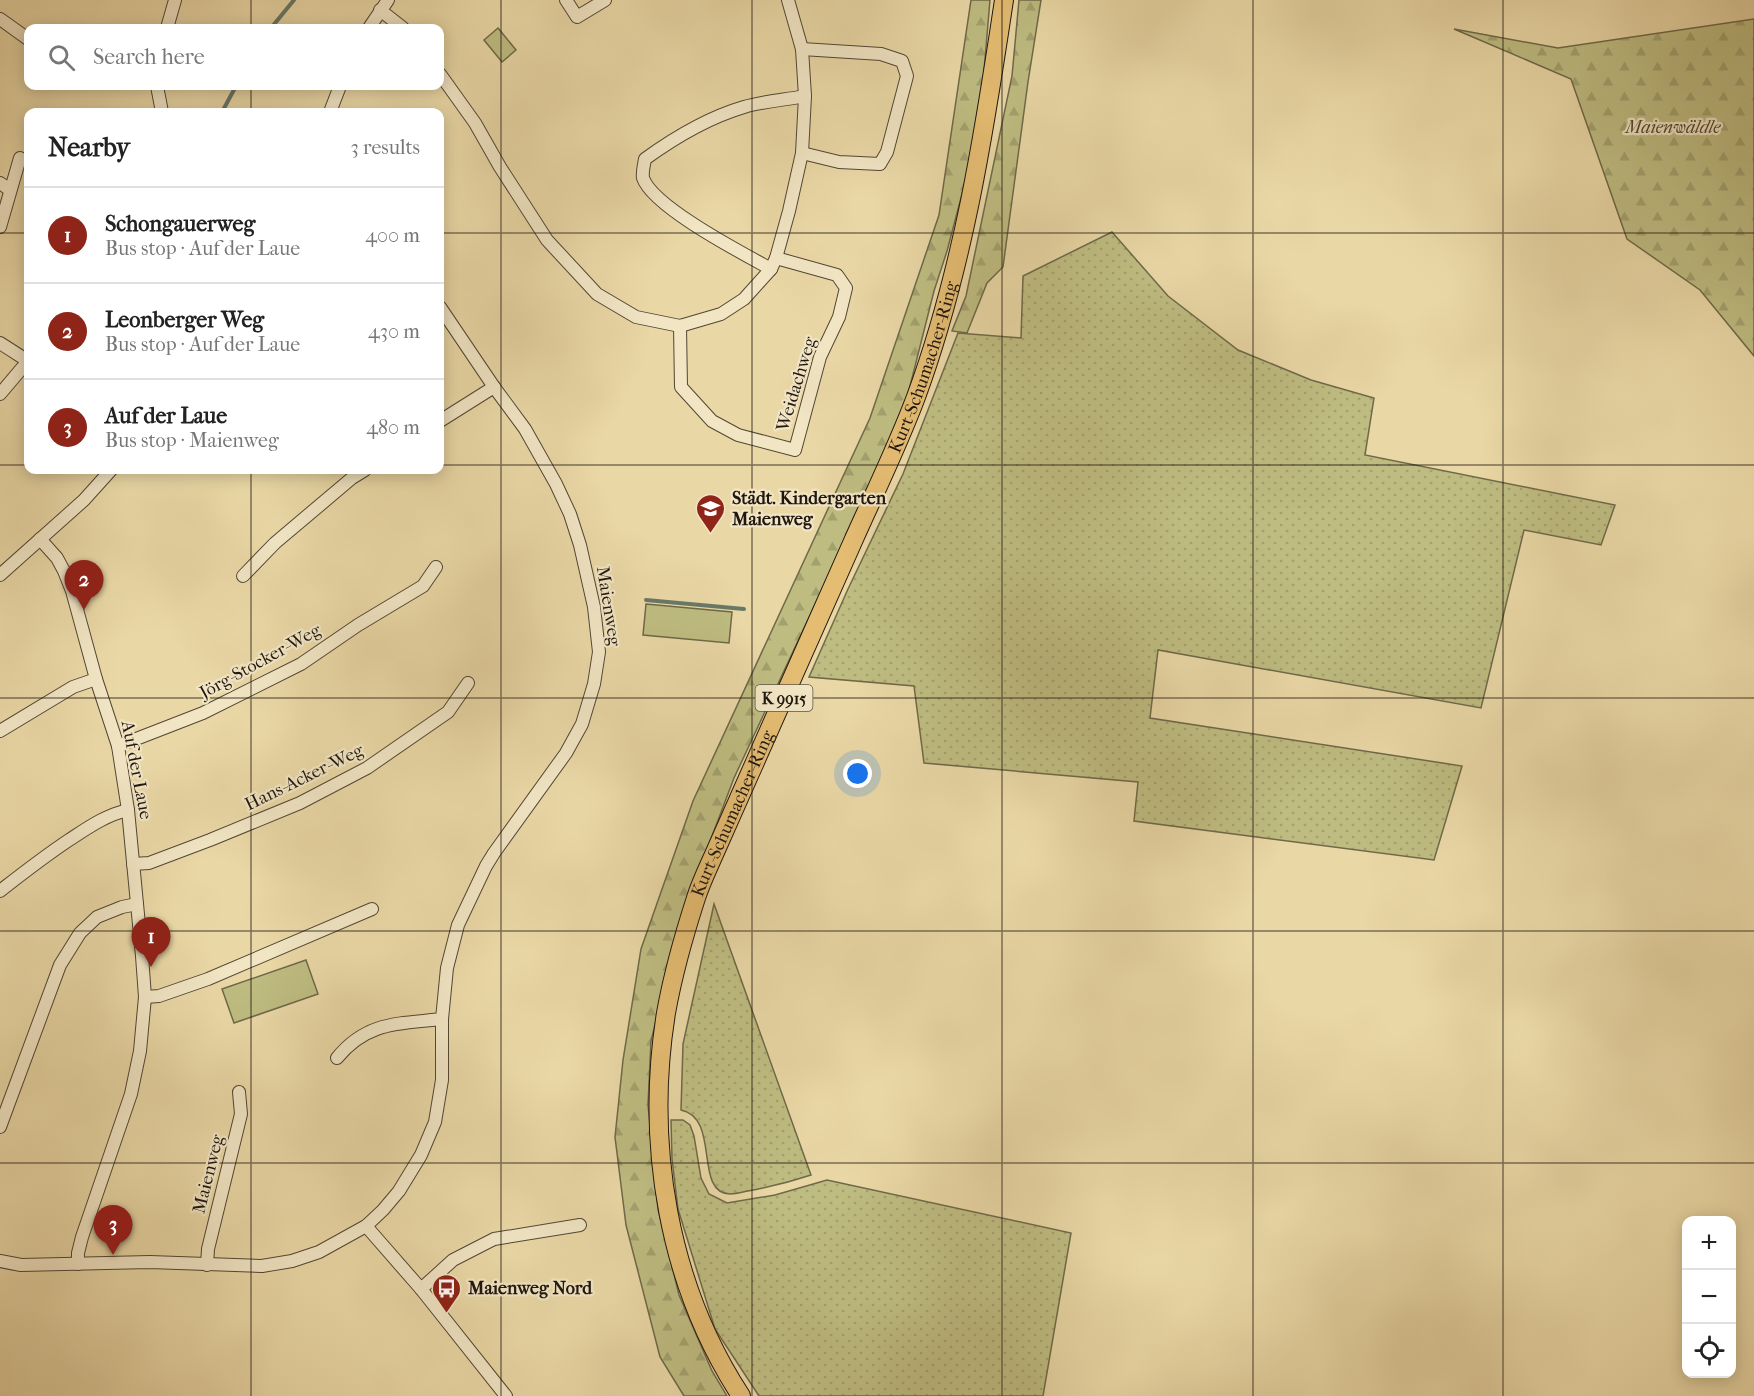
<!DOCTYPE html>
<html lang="en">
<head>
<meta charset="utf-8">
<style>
	body { margin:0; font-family:"IM FELL French Canon",serif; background:#f6f6f6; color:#222 }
	.controls { position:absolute; right:18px; bottom:18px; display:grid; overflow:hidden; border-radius:12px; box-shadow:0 3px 15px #0003 }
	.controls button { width:54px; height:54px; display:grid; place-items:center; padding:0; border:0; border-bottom:2px solid #e0e0e0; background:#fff; color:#222; font:30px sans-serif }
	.you { position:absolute; left:858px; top:774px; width:21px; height:21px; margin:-15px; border:4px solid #fff; border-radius:50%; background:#1a73e8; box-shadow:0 0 0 9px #1a73e833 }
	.badge { display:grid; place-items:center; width:39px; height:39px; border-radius:50%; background:#8f2418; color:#fff; font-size:20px; font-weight:700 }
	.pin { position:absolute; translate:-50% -50px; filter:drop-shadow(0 2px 3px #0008) }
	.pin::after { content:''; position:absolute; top:32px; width:21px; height:18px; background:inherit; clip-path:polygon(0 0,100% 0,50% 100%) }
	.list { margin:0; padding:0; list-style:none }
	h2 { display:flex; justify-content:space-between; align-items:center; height:78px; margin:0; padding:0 24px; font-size:26px }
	h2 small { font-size:20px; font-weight:400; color:#767676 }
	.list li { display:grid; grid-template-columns:39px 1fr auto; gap:18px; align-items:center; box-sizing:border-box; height:96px; padding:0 24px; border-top:2px solid #e0e0e0 }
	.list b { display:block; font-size:22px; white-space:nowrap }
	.list p { margin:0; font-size:20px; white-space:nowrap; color:#767676 }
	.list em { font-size:20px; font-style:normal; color:#767676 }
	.icon { flex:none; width:33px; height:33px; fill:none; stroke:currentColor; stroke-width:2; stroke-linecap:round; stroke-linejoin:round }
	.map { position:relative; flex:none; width:1754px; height:1396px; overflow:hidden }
	.search { position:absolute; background:#fff; box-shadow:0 3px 15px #0003; left:24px; top:24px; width:420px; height:66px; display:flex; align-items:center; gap:15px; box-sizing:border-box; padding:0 21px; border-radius:12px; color:#767676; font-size:22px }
	.panel { position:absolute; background:#fff; box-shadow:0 3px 15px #0003; left:24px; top:108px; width:420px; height:366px; border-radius:12px }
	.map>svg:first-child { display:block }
	.green { fill:#bebc81; stroke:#6e6948; stroke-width:1.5 }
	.forest { fill:url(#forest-firs); stroke:#6e6948; stroke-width:1.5 }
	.garden { fill:url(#garden-dots); stroke:#6e6948; stroke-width:1.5 }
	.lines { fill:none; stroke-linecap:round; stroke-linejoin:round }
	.stream { stroke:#677868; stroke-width:4 }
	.street-casing { stroke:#524634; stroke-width:14 }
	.primary-casing { stroke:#1f160f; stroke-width:20 }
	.street { stroke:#f1e5c4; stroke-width:12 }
	.primary { stroke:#e4bc72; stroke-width:18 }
	.grid { fill:none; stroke:#1f160f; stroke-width:1.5; stroke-opacity:0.55 }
	.labels { text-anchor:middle; stroke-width:4.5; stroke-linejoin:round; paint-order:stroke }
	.shield { fill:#f1e5c4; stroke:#5e5445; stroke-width:1.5 }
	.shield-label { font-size:16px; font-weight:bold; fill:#1f160f }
	.park-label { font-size:18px; font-style:italic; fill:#4f4831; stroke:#f1e5c4 }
	.street-label { font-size:18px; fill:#1f160f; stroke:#f1e5c4 }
	.poi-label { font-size:18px; font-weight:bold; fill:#1f160f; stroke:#f1e5c4; text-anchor:start }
</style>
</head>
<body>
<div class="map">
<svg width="1754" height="1396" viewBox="0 0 1754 1396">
	<defs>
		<pattern id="forest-firs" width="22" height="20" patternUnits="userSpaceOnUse" patternTransform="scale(1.5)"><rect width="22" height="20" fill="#bebc81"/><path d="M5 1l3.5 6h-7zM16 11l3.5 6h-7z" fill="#a3a16e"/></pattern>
		<pattern id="garden-dots" width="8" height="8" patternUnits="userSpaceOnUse" patternTransform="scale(1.5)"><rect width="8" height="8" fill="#bebc81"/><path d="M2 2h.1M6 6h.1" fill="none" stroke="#a3a16e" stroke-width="1.8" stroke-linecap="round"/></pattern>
	</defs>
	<rect width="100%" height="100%" fill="#e9d7a5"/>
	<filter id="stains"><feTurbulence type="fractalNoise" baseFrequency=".00333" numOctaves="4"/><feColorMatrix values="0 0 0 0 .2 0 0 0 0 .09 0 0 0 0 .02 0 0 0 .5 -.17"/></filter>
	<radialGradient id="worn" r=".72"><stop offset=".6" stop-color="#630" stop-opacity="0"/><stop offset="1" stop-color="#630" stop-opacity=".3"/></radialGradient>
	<g class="green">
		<path d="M498 28 516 50 502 62 484 40Z"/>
		<path d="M646 604 732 612 729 643 643 635Z"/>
		<path d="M306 960 318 994 234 1023 222 989Z"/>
	</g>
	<g class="forest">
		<path d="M971 0H990L982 94 966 179 947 251 934 291 908 394 868 491 734 778 681 918 651 1041 648 1105 658 1209 679 1295 712 1371 727 1396H684L660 1357 626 1225 615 1137 623 1060 641 949 693 801 870 418 939 215Z"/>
		<path d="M1019 0H1041L1028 82 1003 267 987 283 967 333 952 331 966 296 1012 76Z"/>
		<path d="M1754 19V356L1700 290 1627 239 1571 79 1454 29 1558 48Z"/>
	</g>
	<g class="garden">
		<path d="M1112 232 1168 296 1238 350 1311 380 1374 398 1365 455 1615 505 1601 545 1524 530 1481 708 1158 650 1150 718 1462 766 1434 860 1134 821 1138 782 924 763 914 686 809 677 848 589 903 474 958 333 1021 338 1023 276Z"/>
		<path d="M714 904 811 1175C790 1182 770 1187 748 1191 743 1192 736 1194 730 1194 693 1193 721 1118 681 1110L683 1044Z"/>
		<path d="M671 1120H683L690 1125 694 1136 701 1178 709 1194 727 1203 775 1195 827 1180 1071 1233 1043 1396H759L715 1329 678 1209 672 1159Z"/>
	</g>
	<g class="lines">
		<g class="stream">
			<path d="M271 28 294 0"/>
			<path d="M222 112 236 86"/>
			<path d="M646 600 744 609"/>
		</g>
		<defs>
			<g id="street">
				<path d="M566 0 577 17 605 0"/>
				<path d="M380 10 403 28"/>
				<path d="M0 19 28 39"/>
				<path d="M167 28 175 0"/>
				<path d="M369 28 388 0"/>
				<path d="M440 74 475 123 500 167 547 240 597 294 636 317 680 326 721 314 744 299 771 269 776 258 789 211 802 153 805 96 802 49 788 0"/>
				<path d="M157 86 162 112"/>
				<path d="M330 112 340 86"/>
				<path d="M802 153 839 162 880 164 887 152 907 76 902 61 881 54 802 49"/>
				<path d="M0 183 10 190"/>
				<path d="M0 227 20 158"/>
				<path d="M771 269C742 253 653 207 643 178 642 172 644 165 645 159 674 138 710 117 744 107 764 101 785 100 805 96"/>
				<path d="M680 326 681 387 712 421 738 435 795 450 820 357 839 317 846 288 837 275 776 258"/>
				<path d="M0 343 28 361"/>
				<path d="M0 394 28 361"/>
				<path d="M440 421 494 387"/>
				<path d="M40 539 57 558 64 571 72 591 96 679 118 746 128 810 142 956 145 997 140 1051 131 1094 82 1237 78 1253V1264"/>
				<path d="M0 575 84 500 111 470"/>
				<path d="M243 576 275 543 352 478 365 470"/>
				<path d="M0 731 73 687 96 679"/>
				<path d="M118 746 203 713 301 664 358 625 423 586 436 567"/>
				<path d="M133 864 149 863 210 840 300 803 367 768 448 712 468 683"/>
				<path d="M0 891C23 873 45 856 69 840 89 827 106 815 128 810"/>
				<path d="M145 997 159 996 208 979 372 909"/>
				<path d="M337 1058C367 1021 399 1024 442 1019"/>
				<path d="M0 1127 60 965 80 933 97 917 122 907 137 904"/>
				<path d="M366 1226 421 1289 506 1396"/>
				<path d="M0 1261 21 1265 150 1262 262 1266 292 1261 319 1252 366 1226 383 1210 399 1191 421 1155 435 1122 442 1080V1019L447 968 458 925 486 866 494 853 566 753 582 724 594 684 599 652 594 607 580 545 570 514 556 484 525 429 494 387 440 307"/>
				<path d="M207 1265 208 1249 241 1114 239 1092"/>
				<path d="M421 1289 453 1260 494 1239 580 1225"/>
			</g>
			<g id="primary">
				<path id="s1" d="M741 1396C668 1284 645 1144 666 1013 673 974 684 935 696 898 701 882 709 866 716 850 729 821 742 792 755 762 788 688 821 614 854 539 875 492 898 445 916 397 963 269 984 134 1004 0"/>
			</g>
		</defs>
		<use href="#street" class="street-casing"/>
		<use href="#primary" class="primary-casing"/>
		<use href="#street" class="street"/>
		<use href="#primary" class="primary"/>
	</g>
	<path class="grid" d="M251 0V28M501 0V1396M752 0V1396M1002 0V1396M1253 0V1396M1503 0V1396M251 86V112M0 233H28M440 233H1754M0 465H28M440 465H1754M251 470V1396M0 698H1754M0 931H1754M0 1163H1754"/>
	<defs>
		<symbol id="school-pin" viewBox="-11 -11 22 30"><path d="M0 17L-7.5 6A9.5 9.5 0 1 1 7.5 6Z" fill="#8f2418" stroke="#f1e5c4"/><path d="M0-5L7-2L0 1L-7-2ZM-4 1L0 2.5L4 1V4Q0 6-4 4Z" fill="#fff"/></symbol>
		<symbol id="bus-pin" viewBox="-11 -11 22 30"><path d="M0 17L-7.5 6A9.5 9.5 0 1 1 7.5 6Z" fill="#8f2418" stroke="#f1e5c4"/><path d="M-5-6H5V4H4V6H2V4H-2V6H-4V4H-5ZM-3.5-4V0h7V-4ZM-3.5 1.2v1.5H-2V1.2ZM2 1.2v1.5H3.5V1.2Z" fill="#fff"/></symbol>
	</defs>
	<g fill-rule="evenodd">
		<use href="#school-pin" x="694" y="492" width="33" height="45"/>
		<use href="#bus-pin" x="430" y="1272" width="33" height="45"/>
	</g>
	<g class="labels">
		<rect class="shield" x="755.5" y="685" width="57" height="26" rx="4.5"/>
		<g class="shield-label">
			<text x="784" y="704">K 9915</text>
		</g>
		<g class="park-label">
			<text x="1673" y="133">Maienwäldle</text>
		</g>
		<g class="street-label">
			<text dy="6" stroke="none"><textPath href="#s1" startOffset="1096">Kurt-Schumacher-Ring</textPath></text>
			<text transform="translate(796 384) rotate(-73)" y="6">Weidachweg</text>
			<text transform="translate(609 606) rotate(81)" y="6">Maienweg</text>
			<text transform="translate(260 661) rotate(-29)" y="6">Jörg-Stocker-Weg</text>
			<text transform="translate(137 770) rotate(79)" y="6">Auf der Laue</text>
			<text transform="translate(304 777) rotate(-26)" y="6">Hans-Acker-Weg</text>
			<text dy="6" stroke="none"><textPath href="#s1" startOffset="610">Kurt-Schumacher-Ring</textPath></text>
			<text transform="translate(208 1174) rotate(-76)" y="6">Maienweg</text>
		</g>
		<g class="poi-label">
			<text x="732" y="504">Städt. Kindergarten<tspan x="732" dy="21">Maienweg</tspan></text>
			<text x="468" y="1294">Maienweg Nord</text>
		</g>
	</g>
	<rect width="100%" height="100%" filter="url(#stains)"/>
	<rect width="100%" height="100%" fill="url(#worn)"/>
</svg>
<div class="controls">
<button>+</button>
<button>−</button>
<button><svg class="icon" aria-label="locate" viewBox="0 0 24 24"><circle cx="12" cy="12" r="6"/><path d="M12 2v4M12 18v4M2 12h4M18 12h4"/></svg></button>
</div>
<div class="you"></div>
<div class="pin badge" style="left:151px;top:967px">1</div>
<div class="pin badge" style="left:84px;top:610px">2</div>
<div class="pin badge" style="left:113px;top:1255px">3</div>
<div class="search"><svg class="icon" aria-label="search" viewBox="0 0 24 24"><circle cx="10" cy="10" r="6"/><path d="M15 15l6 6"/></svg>Search here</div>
<section class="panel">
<h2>Nearby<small>3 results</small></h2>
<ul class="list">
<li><span class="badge">1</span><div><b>Schongauerweg</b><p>Bus stop · Auf der Laue</p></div><em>400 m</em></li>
<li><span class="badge">2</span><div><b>Leonberger Weg</b><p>Bus stop · Auf der Laue</p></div><em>430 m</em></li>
<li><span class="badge">3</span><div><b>Auf der Laue</b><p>Bus stop · Maienweg</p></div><em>480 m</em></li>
</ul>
</section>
</div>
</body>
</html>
